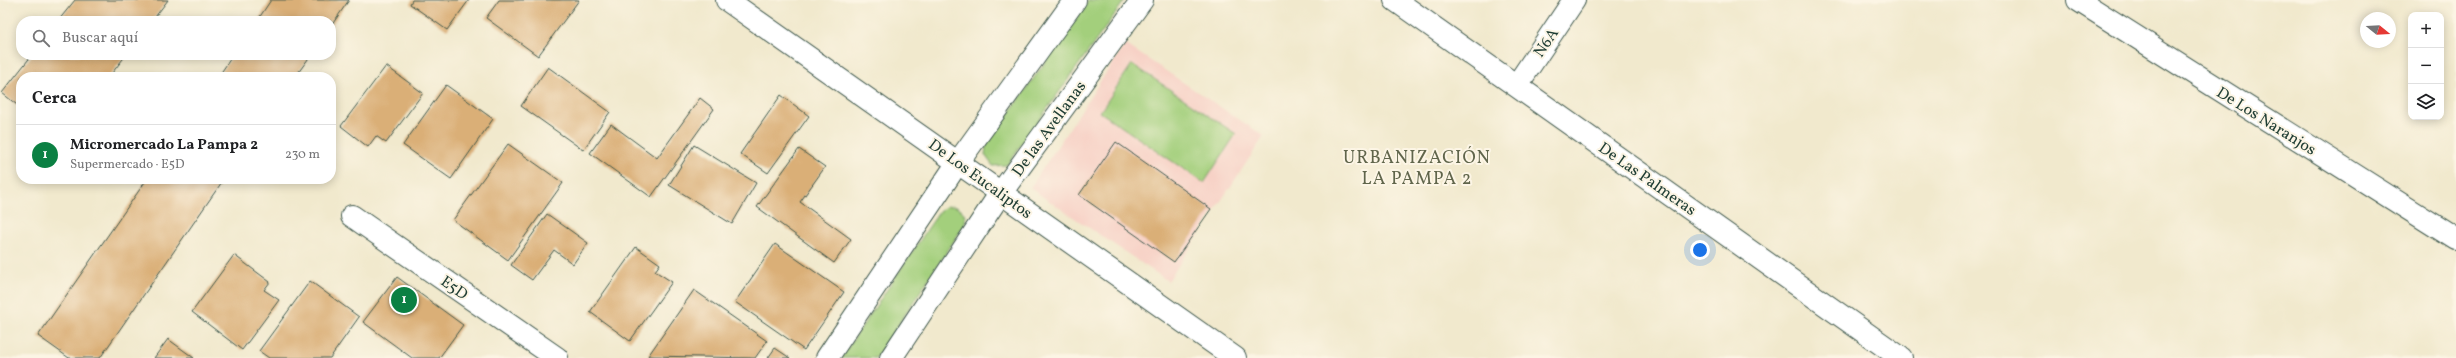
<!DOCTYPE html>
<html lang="es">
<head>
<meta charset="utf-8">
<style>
	body { margin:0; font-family:Vollkorn,serif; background:#f2f2f2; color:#202124 }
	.controls { position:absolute; right:12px; top:12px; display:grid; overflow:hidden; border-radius:8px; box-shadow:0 2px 10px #0003 }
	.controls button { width:36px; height:36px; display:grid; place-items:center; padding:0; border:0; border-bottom:1px solid #e0e0e0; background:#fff; color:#202124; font:20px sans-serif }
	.compass { position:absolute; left:2360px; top:12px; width:36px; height:36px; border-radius:50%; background:#fff; box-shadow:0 2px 10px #0003; rotate:108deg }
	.you { position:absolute; left:1700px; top:250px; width:14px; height:14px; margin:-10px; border:3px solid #fff; border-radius:50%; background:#1a73e8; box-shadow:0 0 0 6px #1a73e833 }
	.badge { display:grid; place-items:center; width:26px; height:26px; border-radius:50%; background:#0b8043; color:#fff; font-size:13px; font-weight:700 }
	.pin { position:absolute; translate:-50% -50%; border:2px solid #fff; box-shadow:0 1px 4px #0006 }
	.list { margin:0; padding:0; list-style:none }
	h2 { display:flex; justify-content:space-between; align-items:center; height:52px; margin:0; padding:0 16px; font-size:17px }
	h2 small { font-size:13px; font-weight:400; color:#757577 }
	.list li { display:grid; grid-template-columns:26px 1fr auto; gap:12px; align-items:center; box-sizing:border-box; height:60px; padding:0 16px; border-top:1px solid #e0e0e0 }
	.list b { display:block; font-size:15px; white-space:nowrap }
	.list p { margin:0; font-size:13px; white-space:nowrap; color:#757577 }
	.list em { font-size:13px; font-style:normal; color:#757577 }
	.icon { flex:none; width:22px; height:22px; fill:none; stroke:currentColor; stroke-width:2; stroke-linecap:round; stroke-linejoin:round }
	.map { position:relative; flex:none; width:2456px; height:358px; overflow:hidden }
	.search { position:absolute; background:#fff; box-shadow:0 2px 10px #0003; left:16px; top:16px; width:320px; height:44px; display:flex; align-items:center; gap:10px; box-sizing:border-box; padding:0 14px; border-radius:16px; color:#757577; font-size:15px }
	.panel { position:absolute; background:#fff; box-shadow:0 2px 10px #0003; left:16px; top:72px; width:320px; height:112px; border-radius:16px }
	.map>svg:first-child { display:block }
	.built { fill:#f7d1c6 }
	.green { fill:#a3cf7c; stroke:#618658 }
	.building { fill:#daaf77 }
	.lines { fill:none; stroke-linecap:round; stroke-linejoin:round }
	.street-casing { stroke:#3e574b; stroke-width:24 }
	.street { stroke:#fff; stroke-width:22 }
	.labels { text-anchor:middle; stroke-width:4; stroke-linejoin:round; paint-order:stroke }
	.street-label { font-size:16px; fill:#1f3d34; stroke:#fcf5e5 }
	.quarter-label { font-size:18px; letter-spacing:1px; fill:#60654b; stroke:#fcf5e5 }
</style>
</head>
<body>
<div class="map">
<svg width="2456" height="358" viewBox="0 0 2456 358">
	<rect width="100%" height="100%" fill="#fcf5e5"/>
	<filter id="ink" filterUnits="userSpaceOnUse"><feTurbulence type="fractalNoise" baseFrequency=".025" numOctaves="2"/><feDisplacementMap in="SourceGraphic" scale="8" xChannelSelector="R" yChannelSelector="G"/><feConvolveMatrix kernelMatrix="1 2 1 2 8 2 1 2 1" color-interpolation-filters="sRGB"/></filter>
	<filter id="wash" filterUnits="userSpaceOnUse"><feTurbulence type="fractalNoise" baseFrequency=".012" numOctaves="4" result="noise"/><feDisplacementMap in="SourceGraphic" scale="16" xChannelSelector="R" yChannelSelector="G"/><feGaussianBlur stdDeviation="0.9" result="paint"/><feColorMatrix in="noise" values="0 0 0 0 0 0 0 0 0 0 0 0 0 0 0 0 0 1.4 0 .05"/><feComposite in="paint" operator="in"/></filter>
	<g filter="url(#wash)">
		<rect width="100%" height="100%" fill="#f1e9cd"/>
		<path class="built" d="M1125 44 1264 136 1168 281 1030 188Z"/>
		<g class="green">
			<path d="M1089 0H1125L1007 165 993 166 985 155 986 146Z"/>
			<path d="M1132 64 1236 134 1204 183 1100 112Z"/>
			<path d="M947 206C959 205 969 213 964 226L876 358H841L939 212Z"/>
		</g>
		<g id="blocks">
			<g class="building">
				<path d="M75 0H168L152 21H58Z"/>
				<path d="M271 0H349L331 26V21H257Z"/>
				<path d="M412 0H469L447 30 410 4Z"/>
				<path d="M499 0H579L538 56 486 18Z"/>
				<path d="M32 55H126L109 77H21V108L2 93Z"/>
				<path d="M233 55H311L295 77H218Z"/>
				<path d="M386 66 423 93 386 143 376 136 368 147 341 126Z"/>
				<path d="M548 67 610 112 583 150 521 106Z"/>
				<path d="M446 85 493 119 451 179 403 145Z"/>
				<path d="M781 95 809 116 768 173 740 154Z"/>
				<path d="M700 98 714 109 651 197 590 153 611 124 657 158Z"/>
				<path d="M1116 142 1211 209 1174 262 1079 195Z"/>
				<path d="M508 144 563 183 508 260 453 220Z"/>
				<path d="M694 145 756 183 732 224 669 185Z"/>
				<path d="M799 149 825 167 800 202 851 239 834 263 757 207Z"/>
				<path d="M147 179H224L100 358H69L38 336Z"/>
				<path d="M547 214 588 243 573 264 554 250 532 280 511 265Z"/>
				<path d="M775 244 844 292 804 350 735 302Z"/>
				<path d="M636 247 660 264 655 271 672 282 630 341 590 312Z"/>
				<path d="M234 255 270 282 264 290 279 300 242 350 192 312Z"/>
				<path d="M397 277 463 325 439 358H412L363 322Z"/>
				<path d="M310 281 359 317 330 358H269L259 351Z"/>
				<path d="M694 290 767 341 755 358 648 356Z"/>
				<path d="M168 339 194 358H154Z"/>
				<path d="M775 348 790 358H768Z"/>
			</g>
		</g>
	</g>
	<g filter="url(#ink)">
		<use href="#blocks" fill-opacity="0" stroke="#3e574b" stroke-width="1"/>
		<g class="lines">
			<defs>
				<g id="street">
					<path d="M727 0C897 118 1065 239 1235 358"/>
					<path d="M1395 0 1901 358"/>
					<path d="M2078 0 2456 239"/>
					<path d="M1517 85 1574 0"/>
					<path d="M352 216 557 358"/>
					<path d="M827 358 959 161 1075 0"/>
					<path d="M891 358 1000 194 1142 0"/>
				</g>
			</defs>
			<use href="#street" class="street-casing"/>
			<use href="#street" class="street"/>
		</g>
	</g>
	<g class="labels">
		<g class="street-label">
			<text transform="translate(1545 42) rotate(-56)" y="6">N6A</text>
			<text transform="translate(2267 120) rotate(32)" y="6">De Los Naranjos</text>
			<text transform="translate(1048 128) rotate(-54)" y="6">De las Avellanas</text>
			<text transform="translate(981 178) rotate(36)" y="6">De Los Eucaliptos</text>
			<text transform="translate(1648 178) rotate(35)" y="6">De Las Palmeras</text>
			<text transform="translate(455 287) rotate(35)" y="6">E5D</text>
		</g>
		<g class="quarter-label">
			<text x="1417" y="163">URBANIZACIÓN<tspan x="1417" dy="21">LA PAMPA 2</tspan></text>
		</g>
	</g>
</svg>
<div class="controls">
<button>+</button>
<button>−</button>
<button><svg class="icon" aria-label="layers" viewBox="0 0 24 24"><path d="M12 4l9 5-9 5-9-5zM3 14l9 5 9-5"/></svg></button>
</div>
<svg class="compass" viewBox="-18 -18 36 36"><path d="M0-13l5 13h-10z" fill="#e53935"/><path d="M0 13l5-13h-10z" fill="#757577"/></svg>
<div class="you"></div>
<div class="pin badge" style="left:404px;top:300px">1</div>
<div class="search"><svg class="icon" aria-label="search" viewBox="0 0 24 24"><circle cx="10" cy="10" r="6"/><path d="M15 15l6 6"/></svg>Buscar aquí</div>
<section class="panel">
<h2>Cerca<small></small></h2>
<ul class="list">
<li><span class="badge">1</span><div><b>Micromercado La Pampa 2</b><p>Supermercado · E5D</p></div><em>230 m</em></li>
</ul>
</section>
</div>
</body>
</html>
